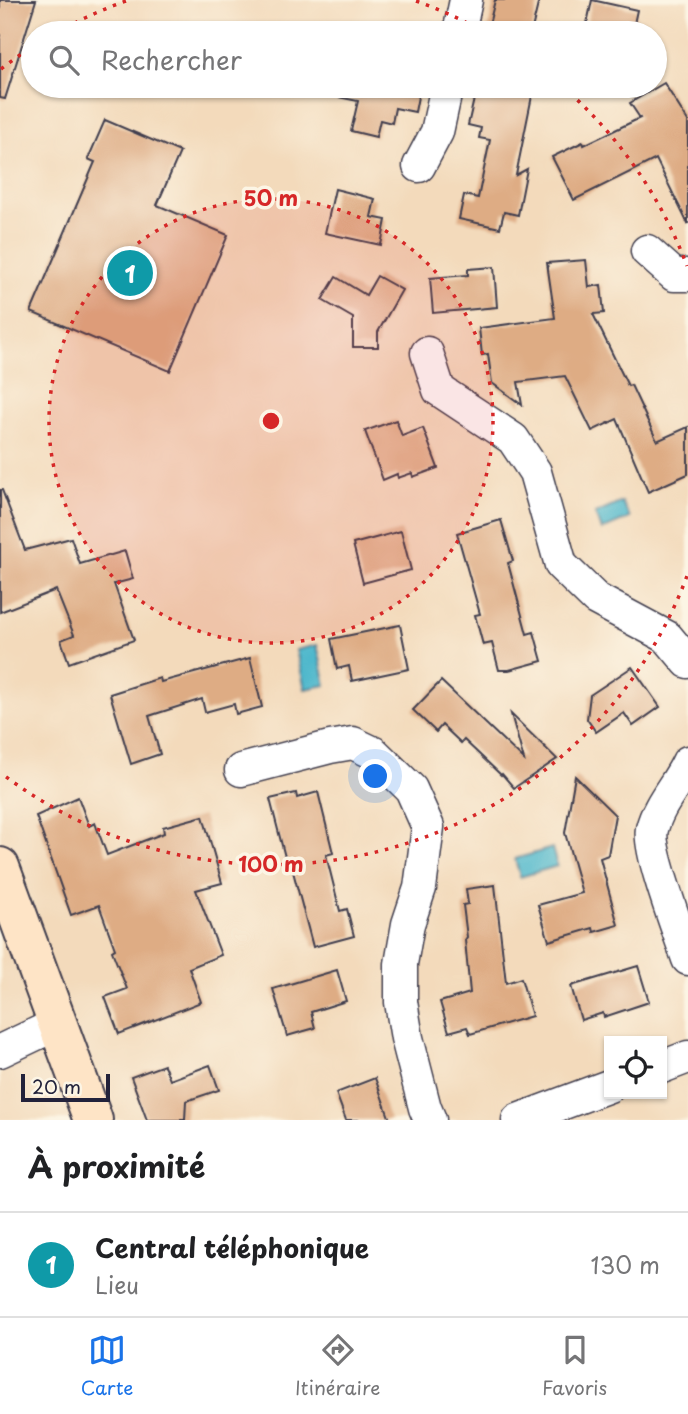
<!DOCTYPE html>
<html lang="fr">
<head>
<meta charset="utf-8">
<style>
	body { margin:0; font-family:"Playpen Sans",sans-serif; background:#f2f2f2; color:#202124 }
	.controls { position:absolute; right:21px; bottom:21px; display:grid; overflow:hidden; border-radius:0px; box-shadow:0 2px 5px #0004 }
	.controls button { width:63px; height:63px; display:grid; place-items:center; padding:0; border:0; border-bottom:2px solid #e0e0e0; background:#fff; color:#202124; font:35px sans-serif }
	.scale { position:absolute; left:21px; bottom:18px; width:89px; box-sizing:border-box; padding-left:7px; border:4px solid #22223b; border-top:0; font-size:19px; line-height:24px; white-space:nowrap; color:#22223b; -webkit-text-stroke:5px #fcf5e5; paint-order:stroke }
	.you { position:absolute; left:376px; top:777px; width:24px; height:24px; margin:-18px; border:5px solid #fff; border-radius:50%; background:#1a73e8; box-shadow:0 0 0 10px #1a73e833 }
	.badge { display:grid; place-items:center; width:46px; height:46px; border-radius:50%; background:#1a73e8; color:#fff; font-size:23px; font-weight:700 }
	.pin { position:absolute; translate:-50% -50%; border:4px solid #fff; box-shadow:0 2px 7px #0006 }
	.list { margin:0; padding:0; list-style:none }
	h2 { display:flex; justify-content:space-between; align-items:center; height:91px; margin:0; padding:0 28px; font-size:30px }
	h2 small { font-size:23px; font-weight:400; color:#757577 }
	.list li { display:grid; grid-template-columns:46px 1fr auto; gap:21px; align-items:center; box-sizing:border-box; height:105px; padding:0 28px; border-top:2px solid #e0e0e0 }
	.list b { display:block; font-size:26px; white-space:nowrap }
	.list p { margin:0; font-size:23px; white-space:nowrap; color:#757577 }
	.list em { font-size:23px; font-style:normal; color:#757577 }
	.icon { flex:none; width:38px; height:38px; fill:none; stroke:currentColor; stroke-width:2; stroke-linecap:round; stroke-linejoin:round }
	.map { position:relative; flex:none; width:688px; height:1120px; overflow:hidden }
	.search { position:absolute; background:#fff; box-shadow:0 2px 5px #0004; left:21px; right:21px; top:21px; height:77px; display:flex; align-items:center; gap:18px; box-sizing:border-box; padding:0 24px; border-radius:38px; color:#757577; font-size:26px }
	.sheet { height:196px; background:#fff }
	nav { display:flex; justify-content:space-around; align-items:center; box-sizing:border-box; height:98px; border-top:2px solid #e0e0e0; background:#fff; font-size:19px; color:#757577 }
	nav a { display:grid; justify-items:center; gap:4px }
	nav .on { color:#1a73e8 }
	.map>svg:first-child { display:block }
	.water { fill:#4fb8cc; stroke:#386d84; stroke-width:2 }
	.building { fill:#deac84 }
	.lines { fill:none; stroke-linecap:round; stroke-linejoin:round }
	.street-casing { stroke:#413e4e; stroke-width:35 }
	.secondary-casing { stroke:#413e4e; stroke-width:42 }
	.street { stroke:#fff; stroke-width:32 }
	.secondary { stroke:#fee4c6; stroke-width:38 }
	.ring { fill:none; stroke:#d62828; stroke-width:3.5; stroke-dasharray:3.5 7 }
	.centre { fill:#d62828; stroke:#fcf5e5; stroke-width:3.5 }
	.ring-label { font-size:21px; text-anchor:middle; font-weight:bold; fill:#d62828; stroke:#fcf5e5; stroke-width:7; stroke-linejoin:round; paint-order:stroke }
</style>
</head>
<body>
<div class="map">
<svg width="688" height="1120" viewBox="0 0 688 1120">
	<rect width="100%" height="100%" fill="#fcf5e5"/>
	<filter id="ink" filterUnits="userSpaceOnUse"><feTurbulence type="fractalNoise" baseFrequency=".0143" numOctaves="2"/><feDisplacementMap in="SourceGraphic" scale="14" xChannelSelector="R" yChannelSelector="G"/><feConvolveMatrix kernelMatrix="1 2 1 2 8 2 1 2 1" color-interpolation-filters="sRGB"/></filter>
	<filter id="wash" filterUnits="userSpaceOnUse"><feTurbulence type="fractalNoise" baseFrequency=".00686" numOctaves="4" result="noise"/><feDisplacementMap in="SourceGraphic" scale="28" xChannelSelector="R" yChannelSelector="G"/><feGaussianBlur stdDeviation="1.57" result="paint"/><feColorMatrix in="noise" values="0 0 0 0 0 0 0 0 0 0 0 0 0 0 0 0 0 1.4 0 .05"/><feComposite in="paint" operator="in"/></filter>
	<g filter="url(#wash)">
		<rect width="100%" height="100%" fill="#f3dabb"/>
		<g class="water">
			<path d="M622 502 630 518 602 530 595 514Z"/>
			<path d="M317 645 326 685 305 689 296 650Z"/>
			<path d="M552 848 557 866 520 877 515 859Z"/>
		</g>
		<g id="blocks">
			<g class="building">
				<path d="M0 0H36L5 99 0 98Z"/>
				<path d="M495 0H539L531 33H487Z"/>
				<path d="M592 0 637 10 632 33H585Z"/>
				<path d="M664 83 688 121V224L656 159 574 200 552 157 583 142 584 145 640 118 630 103Z"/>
				<path d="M340 86H420L415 112 395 108 392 123 380 120 376 137 351 131 358 101 338 97Z"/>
				<path d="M477 86H534L516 175 527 169 518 215 504 212 500 228 459 219 464 195 478 198 490 140 479 138 481 128 468 125Z"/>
				<path d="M105 120 180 152 157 205 228 235 170 371 31 312 95 162 88 159Z"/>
				<path d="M335 189 375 199 371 217 386 220 381 245 325 233Z"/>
				<path d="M586 260 589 287 601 285 604 313 593 314 628 386 631 385 657 441 688 427V474L648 492 617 419 592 431 565 376 518 382 522 405 492 383 488 354 482 355 479 328 555 318 547 263Z"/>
				<path d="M494 267 497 307 433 313 430 278 468 275V269Z"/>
				<path d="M377 276 402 290 378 332V347H353V318L322 300 336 277 366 295Z"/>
				<path d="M396 420 402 436 423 428 438 468 413 477 412 473 398 478 397 474 383 480 365 431Z"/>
				<path d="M0 490H2L25 550 71 538 80 564 125 551 133 579 114 584 134 640 69 663 61 640 74 635 56 590 0 612Z"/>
				<path d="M501 520 513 561 508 563 527 634 534 632 542 661 509 670H499L492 643 483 645 475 615 480 614 457 533Z"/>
				<path d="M401 531 411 570 363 583 353 544Z"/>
				<path d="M400 625 409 669 352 681 349 666 337 669 331 639Z"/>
				<path d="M250 658 262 707 236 714 234 704 205 712 202 699 149 716 160 754 131 764 110 694 160 678 161 682Z"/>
				<path d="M632 667 660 707 633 726 624 713 596 732 587 719 590 695Z"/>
				<path d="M441 681 524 760 511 714 557 759 514 788 502 774 501 775 464 740 461 743 442 725 436 732 413 710Z"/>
				<path d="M575 776 615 815 608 855 600 858 618 925 594 932 593 928 549 941 538 905 582 893 565 833Z"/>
				<path d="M318 792 333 853 326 855 340 911 347 909 354 936 313 947 290 860 286 861 270 799 296 793 297 798Z"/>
				<path d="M78 797 89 826 95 823 107 855 164 833 163 827 203 816 222 883 196 890 221 955 189 968 201 1002 119 1034 105 997 127 989 112 951 115 949 99 905 71 915 36 816Z"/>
				<path d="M495 885 506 983 521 978 532 1016 470 1034 467 1027 449 1032 440 1002 470 993 465 940 467 937 463 905 468 904 466 889Z"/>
				<path d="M638 966 649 1002 604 1017 603 1013 581 1020 571 986Z"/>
				<path d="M337 970 346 1001 311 1012 315 1028 287 1036 273 989Z"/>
				<path d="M164 1065 170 1080 210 1065 219 1090 186 1101 185 1120H147L131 1077Z"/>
				<path d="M375 1078 390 1120H346L336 1093Z"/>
			</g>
		</g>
	</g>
	<g filter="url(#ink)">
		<use href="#blocks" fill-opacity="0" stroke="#413e4e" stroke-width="2"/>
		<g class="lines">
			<defs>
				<g id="street">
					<path d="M459 33 466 0"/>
					<path d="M419 166 437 132 447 86"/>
					<path d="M647 251 674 275H688"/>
					<path d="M427 353 439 390 513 439 535 472 561 565 596 599 667 637 688 662"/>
					<path d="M688 762C678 784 658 804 652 829 647 849 680 935 688 959"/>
					<path d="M241 770 330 747 353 743 374 753 411 789 428 827 420 888 408 924 401 964V1002L407 1038 425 1108 430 1120"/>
					<path d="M0 1051 57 1024"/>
					<path d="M662 1067 688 1057"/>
					<path d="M518 1120 609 1086"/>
				</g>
				<path id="secondary" d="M0 867 93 1120"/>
			</defs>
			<use href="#street" class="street-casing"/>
			<use href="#secondary" class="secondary-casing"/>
			<use href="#street" class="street"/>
			<use href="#secondary" class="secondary"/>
		</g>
	</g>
	<circle cx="271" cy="421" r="222" fill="#d62828" fill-opacity=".12"/>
	<g class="ring">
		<circle cx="271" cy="421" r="222"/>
		<path d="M687 576A444 444 0 0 1 1 773M1 69A444 444 0 0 1 32 47M56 33A444 444 0 0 1 126 1M416 1A444 444 0 0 1 486 33M562 86A444 444 0 0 1 687 266"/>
	</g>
	<circle cx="271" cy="421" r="10" class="centre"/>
	<g class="ring-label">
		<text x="271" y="206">50 m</text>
		<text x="271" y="872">100 m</text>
	</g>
</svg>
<div class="controls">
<button><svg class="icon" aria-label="locate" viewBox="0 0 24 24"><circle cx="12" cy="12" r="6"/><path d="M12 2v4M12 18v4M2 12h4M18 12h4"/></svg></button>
</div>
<div class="scale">20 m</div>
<div class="you"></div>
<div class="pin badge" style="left:130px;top:273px;background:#0f9aa8">1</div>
<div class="search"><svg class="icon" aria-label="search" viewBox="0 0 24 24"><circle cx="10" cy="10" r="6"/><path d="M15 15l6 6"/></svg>Rechercher</div>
</div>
<section class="sheet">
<h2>À proximité<small></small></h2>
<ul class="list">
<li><span class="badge" style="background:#0f9aa8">1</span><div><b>Central téléphonique</b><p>Lieu</p></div><em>130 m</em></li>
</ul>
</section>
<nav>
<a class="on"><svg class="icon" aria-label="map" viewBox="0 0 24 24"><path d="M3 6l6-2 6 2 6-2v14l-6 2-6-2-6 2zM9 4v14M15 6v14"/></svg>Carte</a>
<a><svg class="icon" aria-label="directions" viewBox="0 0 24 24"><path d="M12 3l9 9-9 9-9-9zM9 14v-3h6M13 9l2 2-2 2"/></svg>Itinéraire</a>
<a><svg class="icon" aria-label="saved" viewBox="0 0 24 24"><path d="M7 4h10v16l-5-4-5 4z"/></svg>Favoris</a>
</nav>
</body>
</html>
